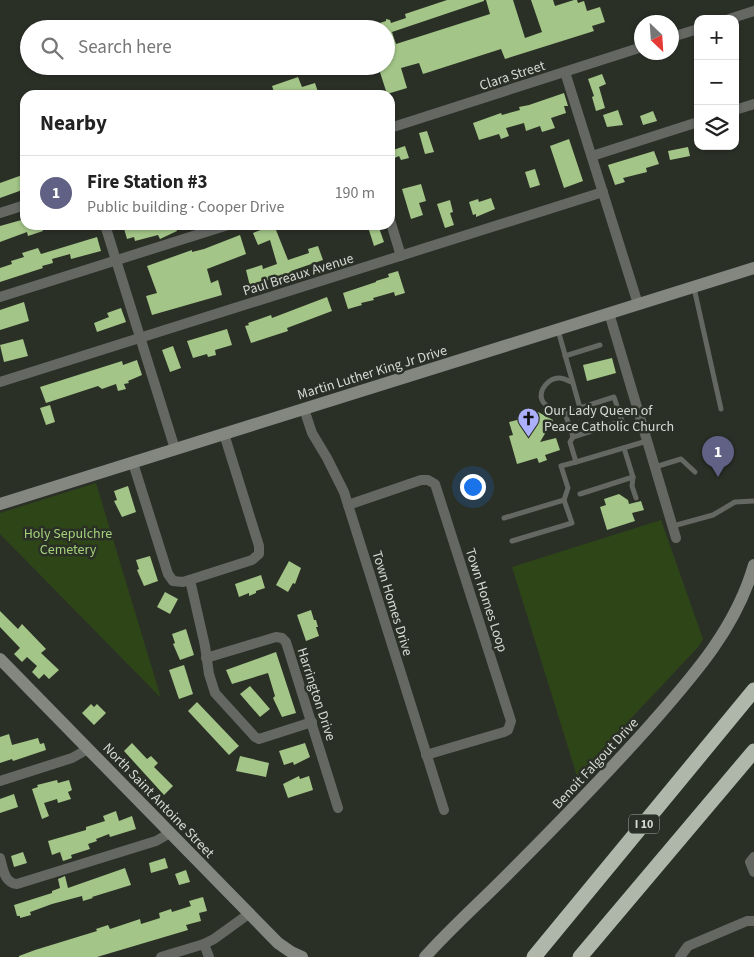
<!DOCTYPE html>
<html lang="en">
<head>
<meta charset="utf-8">
<style>
	body { margin:0; font-family:"Source Sans 3",sans-serif; background:#f6f6f6; color:#222 }
	.controls { position:absolute; right:15px; top:15px; display:grid; overflow:hidden; border-radius:10px; box-shadow:0 1px 4px #0004 }
	.controls button { width:45px; height:45px; display:grid; place-items:center; padding:0; border:0; border-bottom:1px solid #e0e0e0; background:#fff; color:#222; font:25px sans-serif }
	.compass { position:absolute; left:634px; top:15px; width:45px; height:45px; border-radius:50%; background:#fff; box-shadow:0 1px 4px #0004; rotate:155deg }
	.you { position:absolute; left:472px; top:486px; width:18px; height:18px; margin:-12px; border:4px solid #fff; border-radius:50%; background:#1a73e8; box-shadow:0 0 0 8px #1a73e833 }
	.badge { display:grid; place-items:center; width:32px; height:32px; border-radius:50%; background:#606184; color:#fff; font-size:16px; font-weight:700 }
	.pin { position:absolute; translate:-50% -41px; filter:drop-shadow(0 1px 2px #0008) }
	.pin::after { content:''; position:absolute; top:26px; width:18px; height:15px; background:inherit; clip-path:polygon(0 0,100% 0,50% 100%) }
	.list { margin:0; padding:0; list-style:none }
	h2 { display:flex; justify-content:space-between; align-items:center; height:65px; margin:0; padding:0 20px; font-size:21px }
	h2 small { font-size:16px; font-weight:400; color:#767676 }
	.list li { display:grid; grid-template-columns:32px 1fr auto; gap:15px; align-items:center; box-sizing:border-box; height:75px; padding:0 20px; border-top:1px solid #e0e0e0 }
	.list b { display:block; font-size:19px; white-space:nowrap }
	.list p { margin:0; font-size:16px; white-space:nowrap; color:#767676 }
	.list em { font-size:16px; font-style:normal; color:#767676 }
	.icon { flex:none; width:28px; height:28px; fill:none; stroke:currentColor; stroke-width:2; stroke-linecap:round; stroke-linejoin:round }
	.map { position:relative; flex:none; width:754px; height:957px; overflow:hidden }
	.search { position:absolute; background:#fff; box-shadow:0 1px 4px #0004; left:20px; top:20px; width:375px; height:55px; display:flex; align-items:center; gap:12px; box-sizing:border-box; padding:0 18px; border-radius:28px; color:#767676; font-size:19px }
	.panel { position:absolute; background:#fff; box-shadow:0 1px 4px #0004; left:20px; top:90px; width:375px; height:140px; border-radius:15px }
	.map>svg:first-child { display:block }
	.green { fill:#2e4518 }
	.building { fill:#a3c587 }
	.lines { fill:none; stroke-linecap:round; stroke-linejoin:round }
	.lane { stroke:#656763; stroke-width:5 }
	.street { stroke:#656763; stroke-width:10 }
	.secondary { stroke:#838780; stroke-width:12 }
	.highway { stroke:#afb6aa; stroke-width:15 }
	.labels { text-anchor:middle; stroke-width:5; stroke-linejoin:round; paint-order:stroke }
	.shield { fill:#2b3027; stroke:#a3a6a0; stroke-width:1 }
	.shield-label { font-size:12px; font-weight:bold; fill:#d6d9d4 }
	.street-label { font-size:14px; fill:#d6d9d4; stroke:#2b3027 }
	.poi-label { font-size:14px; fill:#d6d9d4; stroke:#2b3027; text-anchor:start }
	.park-label { font-size:14px; fill:#a3d07b; stroke:#2b3027 }
</style>
</head>
<body>
<div class="map">
<svg width="754" height="957" viewBox="0 0 754 957">
	<rect width="100%" height="100%" fill="#2b3027"/>
	<g class="green">
		<path d="M96 483 161 698 0 534V513Z"/>
		<path d="M661 520 703 639 699 646 577 776 512 567Z"/>
	</g>
	<g class="building">
		<path d="M447 0H484V1L392 32 396 44 490 14 486 0H513L525 38 542 32 531 0H553L555 6 574 0H577L578 3 584 1 587 11 600 7 605 22 592 26 594 31 505 59 501 49 423 74 419 63 401 68 407 88 387 94 378 66H386V29H367V27L386 21V19L390 20 391 23 406 18 405 14Z"/>
		<path d="M602 74 606 84 599 87 605 108 596 111 592 97 594 96 588 79Z"/>
		<path d="M298 77 302 87 315 83 319 95H275L272 86Z"/>
		<path d="M564 93 568 106H564L566 113 551 118 555 128 542 132 540 126 526 131 524 123 506 128 509 136 501 139 499 134 479 140 473 123 501 113 502 115 520 110 519 107 529 105Z"/>
		<path d="M618 110 623 125 607 127 603 115Z"/>
		<path d="M653 111 657 121 643 125 640 116Z"/>
		<path d="M427 131 434 152 425 154 419 133Z"/>
		<path d="M569 139 583 181 564 188 550 146Z"/>
		<path d="M405 146 409 158 401 160 399 156 390 160V151Z"/>
		<path d="M688 147 690 156 670 160 668 151Z"/>
		<path d="M654 151 659 164 646 168 647 172 623 178 625 182 615 185 608 165Z"/>
		<path d="M535 169 540 185 530 188 525 172Z"/>
		<path d="M25 174V189L0 198V183Z"/>
		<path d="M421 184 426 201 419 203 423 215 411 219 402 189Z"/>
		<path d="M491 198 495 209 476 217V214L473 215 469 202 478 199 479 202Z"/>
		<path d="M450 200 453 212 450 213 454 225 445 228 437 204Z"/>
		<path d="M25 219V225H44L41 227 43 231 28 236 27 232 0 242V226Z"/>
		<path d="M123 225H175L177 231 160 239 158 235 135 241 134 237 127 239Z"/>
		<path d="M274 225 288 260 309 253 308 249 318 246 323 260 291 271 294 279 287 282 284 276H281L250 286 246 270 262 265 263 269 277 264 270 240 258 245 253 233Z"/>
		<path d="M373 225H378L384 242 374 246 368 227Z"/>
		<path d="M240 235 246 254 207 269 211 283 218 280 222 295 152 315 146 296 157 293 147 266 192 250V252L204 249Z"/>
		<path d="M97 237 101 251 71 259 70 254 52 259 53 263 42 266 43 268 0 282V268L12 264 11 261 24 257 22 253 38 248 41 254Z"/>
		<path d="M398 271 405 293 395 296 394 292 373 298 374 300 361 303 362 305 348 309 343 293 376 282V281L389 277 388 274Z"/>
		<path d="M327 297 332 311 287 328 288 331 251 343 245 326 249 325 248 323 271 315 272 318Z"/>
		<path d="M24 302 29 321 0 330V310Z"/>
		<path d="M121 308 126 322 97 332 94 323 109 317 107 313Z"/>
		<path d="M227 329 232 345 215 350 216 355 208 357 207 354 193 358 187 341Z"/>
		<path d="M23 339 28 356 4 362 0 345Z"/>
		<path d="M173 346 181 368 170 372 162 350Z"/>
		<path d="M612 358 616 373 587 381 583 365Z"/>
		<path d="M137 360 142 375 128 381 129 383 124 384 126 389 118 391 116 384 102 389 98 386 46 403 40 387 122 361 123 365Z"/>
		<path d="M50 405 55 422 46 425 40 408Z"/>
		<path d="M538 412 553 420 540 442 556 438 560 450 545 455 547 460 539 463 537 458 517 464 509 436 513 435 509 422 521 419 525 433Z"/>
		<path d="M128 486 136 512 122 517 114 501 117 500 114 491Z"/>
		<path d="M619 494 628 500 629 504 641 501 644 510 632 513 635 521 607 530 600 507 606 505 604 499Z"/>
		<path d="M150 556 158 581 144 586 137 570 139 569 136 560Z"/>
		<path d="M289 561 301 568 295 584 293 583 288 592 276 585Z"/>
		<path d="M261 575 265 588 256 591V593L249 596V593L239 597 235 584Z"/>
		<path d="M165 592 178 599 170 614 157 607Z"/>
		<path d="M311 610 314 620H316L318 627H316L319 636 306 641 297 615Z"/>
		<path d="M0 611 18 629 22 624 46 649 41 653 59 670 49 679 44 674 39 679 32 672 37 666 27 657 22 662 14 654 20 648 0 627Z"/>
		<path d="M186 629 194 655 180 660 173 644 175 643 172 634Z"/>
		<path d="M276 652 296 713 282 717 273 698 275 696 268 673 232 684 226 670Z"/>
		<path d="M184 665 193 694 179 699 169 670Z"/>
		<path d="M250 686 270 709 260 717 240 694Z"/>
		<path d="M197 702 239 746 229 755 188 711Z"/>
		<path d="M91 704 94 707 97 704 106 713 94 725 82 713Z"/>
		<path d="M9 734 12 745 38 738 40 744 44 743 46 750 13 761 12 759 0 763V737Z"/>
		<path d="M132 743 147 759 151 756 158 763 154 767 173 786 164 795 124 751Z"/>
		<path d="M305 743 310 757 294 765 293 762 284 765 279 751Z"/>
		<path d="M240 756 269 763 266 777 236 771Z"/>
		<path d="M299 776 300 779 309 776 313 790 288 798 283 784Z"/>
		<path d="M57 780 58 783 69 780 72 790 68 792 71 799 58 803 57 799 44 803 49 816 42 819 32 789 38 787 37 785Z"/>
		<path d="M14 794 18 807 0 813V799Z"/>
		<path d="M116 811 119 821 132 816 136 829 110 837 109 834 96 839 97 841 88 844 90 849 71 855 72 858 63 861 60 852 52 855 48 841 86 830V827L105 821 103 816Z"/>
		<path d="M23 852 27 863 14 867 11 856Z"/>
		<path d="M165 858 168 868 151 873 149 863Z"/>
		<path d="M125 868 131 885 92 897 93 898 83 901 82 896 52 904 33 911 30 912 31 915 20 918V916H17L14 905 52 893V891L60 888 58 879 65 876 68 888Z"/>
		<path d="M186 870 190 882 179 885 175 874Z"/>
		<path d="M203 897 207 911 199 913 201 921 186 925 188 930 97 957H19V956L35 950 97 931 96 929 108 925 110 929 140 919 141 924 160 918 159 913 171 909 172 912 191 906 189 901Z"/>
	</g>
	<g class="lines">
		<g class="lane">
			<path d="M694 288 721 409"/>
			<path d="M558 330 580 408C576 410 570 413 565 413 559 413 544 406 542 400 538 390 549 378 559 378 564 378 569 381 573 383"/>
			<path d="M565 356 600 345"/>
			<path d="M565 413 573 437 622 421 614 397 580 408"/>
			<path d="M573 437 570 442 576 462 647 441"/>
			<path d="M655 467 681 459 695 472"/>
			<path d="M633 477 632 486 636 498"/>
			<path d="M580 494 633 477 624 448"/>
			<path d="M504 518 564 500 568 488 561 466 576 462"/>
			<path d="M673 526 713 515 735 502 754 501"/>
			<path d="M512 541 572 523 564 500"/>
		</g>
		<g class="street">
			<path d="M729 19 754 11"/>
			<path d="M672 37 698 29"/>
			<path d="M565 72 638 304"/>
			<path d="M735 110 754 104"/>
			<path d="M390 128 642 47"/>
			<path d="M592 156 698 122"/>
			<path d="M0 213 25 205"/>
			<path d="M390 220 401 256"/>
			<path d="M105 225 175 449"/>
			<path d="M0 297 228 225"/>
			<path d="M609 313 676 538"/>
			<path d="M0 382 603 192"/>
			<path d="M304 409 312 433 327 458 344 492 444 810"/>
			<path d="M133 463 168 574 173 581 183 582 252 560 259 554V546L224 434"/>
			<path d="M348 505 421 480H428L435 484 511 721 508 730 504 732 426 755"/>
			<path d="M190 580 205 646 209 674 215 693 255 737 259 739 312 722"/>
			<path d="M206 658 276 637 282 638 286 642 338 808"/>
			<path d="M0 781 72 758 88 749"/>
			<path d="M754 857 750 862 754 872"/>
			<path d="M0 858C3 868 4 883 17 884L156 841 170 833"/>
			<path d="M204 944 209 957"/>
			<path d="M161 957 204 944 214 939 250 913"/>
			<path d="M680 957 688 946 747 921H754"/>
		</g>
		<g class="secondary">
			<path d="M0 504 754 268"/>
			<path d="M0 659 278 943 291 952 302 957"/>
			<path d="M425 957C449 930 477 905 503 879 554 828 604 777 652 723 694 675 736 628 754 565"/>
		</g>
		<g class="highway">
			<path d="M534 957 754 690"/>
			<path d="M580 957 754 751"/>
		</g>
	</g>
	<defs>
		<symbol id="church-pin" viewBox="-11 -11 22 30"><path d="M0 17L-7.5 6A9.5 9.5 0 1 1 7.5 6Z" fill="#acaffb" stroke="#2b3027"/><path d="M-1.2-6h2.4v3.5h3.3v2.4h-3.3V6h-2.4V-.1h-3.3v-2.4h3.3Z" fill="#111"/></symbol>
	</defs>
	<g fill-rule="evenodd">
		<use href="#church-pin" x="516" y="406" width="25" height="34"/>
	</g>
	<g class="labels">
		<rect class="shield" x="629" y="814.5" width="30" height="19" rx="4"/>
		<g class="shield-label">
			<text x="644" y="828">I 10</text>
		</g>
		<g class="street-label">
			<text transform="translate(512 75) rotate(-18)" y="5">Clara Street</text>
			<text transform="translate(298 274) rotate(-17)" y="5">Paul Breaux Avenue</text>
			<text transform="translate(372 372) rotate(-17)" y="5">Martin Luther King Jr Drive</text>
			<text transform="translate(487 600) rotate(72)" y="5">Town Homes Loop</text>
			<text transform="translate(393 603) rotate(73)" y="5">Town Homes Drive</text>
			<text transform="translate(317 694) rotate(72)" y="5">Harrington Drive</text>
			<text transform="translate(595 763) rotate(-47)" y="5">Benoit Falgout Drive</text>
			<text transform="translate(159 800) rotate(46)" y="5">North Saint Antoine Street</text>
		</g>
		<g class="poi-label">
			<text x="544" y="415">Our Lady Queen of<tspan x="544" dy="16">Peace Catholic Church</tspan></text>
		</g>
		<g class="park-label">
			<text x="68" y="538">Holy Sepulchre<tspan x="68" dy="16">Cemetery</tspan></text>
		</g>
	</g>
</svg>
<div class="controls">
<button>+</button>
<button>−</button>
<button><svg class="icon" aria-label="layers" viewBox="0 0 24 24"><path d="M12 4l9 5-9 5-9-5zM3 14l9 5 9-5"/></svg></button>
</div>
<svg class="compass" viewBox="-18 -18 36 36"><path d="M0-13l5 13h-10z" fill="#e53935"/><path d="M0 13l5-13h-10z" fill="#767676"/></svg>
<div class="you"></div>
<div class="pin badge" style="left:718px;top:477px">1</div>
<div class="search"><svg class="icon" aria-label="search" viewBox="0 0 24 24"><circle cx="10" cy="10" r="6"/><path d="M15 15l6 6"/></svg>Search here</div>
<section class="panel">
<h2>Nearby<small></small></h2>
<ul class="list">
<li><span class="badge">1</span><div><b>Fire Station #3</b><p>Public building · Cooper Drive</p></div><em>190 m</em></li>
</ul>
</section>
</div>
</body>
</html>
